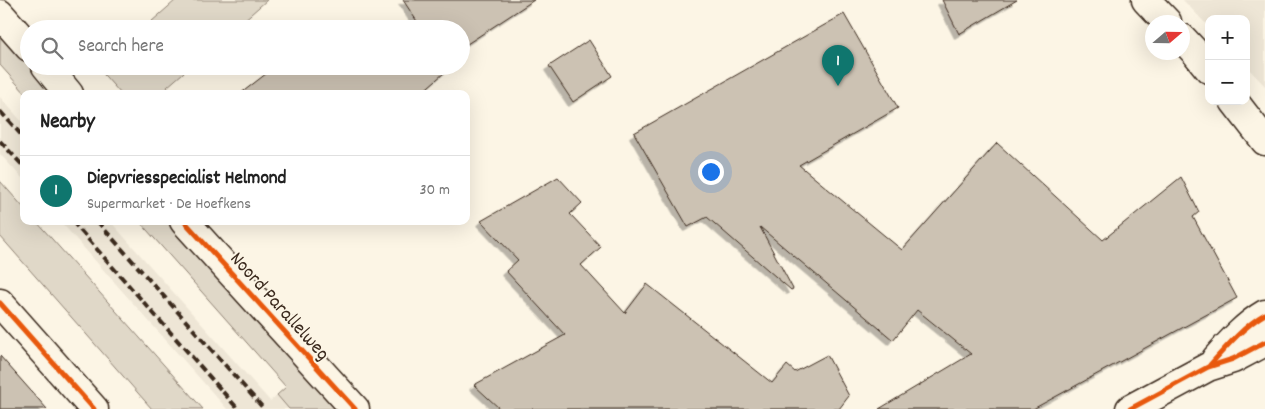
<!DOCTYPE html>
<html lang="en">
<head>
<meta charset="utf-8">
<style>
	body { margin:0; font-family:Dekko,sans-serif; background:#f2f2f2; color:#222 }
	.controls { position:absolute; right:15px; top:15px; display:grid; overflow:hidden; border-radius:10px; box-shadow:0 5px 20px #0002 }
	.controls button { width:45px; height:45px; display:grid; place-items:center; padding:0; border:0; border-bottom:1px solid #e0e0e0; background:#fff; color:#222; font:25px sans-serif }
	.compass { position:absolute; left:1145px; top:15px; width:45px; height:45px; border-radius:50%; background:#fff; box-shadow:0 5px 20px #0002; rotate:70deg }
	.you { position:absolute; left:710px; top:171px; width:18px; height:18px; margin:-12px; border:4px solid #fff; border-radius:50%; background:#1a73e8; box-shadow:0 0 0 8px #1a73e833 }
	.badge { display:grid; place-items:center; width:32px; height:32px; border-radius:50%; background:#0f766e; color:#fff; font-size:16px; font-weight:700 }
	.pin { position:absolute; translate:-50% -41px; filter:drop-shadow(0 1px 2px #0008) }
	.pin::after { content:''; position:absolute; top:26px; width:18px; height:15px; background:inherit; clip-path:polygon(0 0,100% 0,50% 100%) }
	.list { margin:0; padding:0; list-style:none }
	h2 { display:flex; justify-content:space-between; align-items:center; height:65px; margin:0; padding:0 20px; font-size:21px }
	h2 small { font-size:16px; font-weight:400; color:#767676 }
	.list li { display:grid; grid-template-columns:32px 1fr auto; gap:15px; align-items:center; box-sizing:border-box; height:70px; padding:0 20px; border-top:1px solid #e0e0e0 }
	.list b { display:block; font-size:19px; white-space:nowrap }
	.list p { margin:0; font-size:16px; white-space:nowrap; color:#767676 }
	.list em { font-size:16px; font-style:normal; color:#767676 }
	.icon { flex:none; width:28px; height:28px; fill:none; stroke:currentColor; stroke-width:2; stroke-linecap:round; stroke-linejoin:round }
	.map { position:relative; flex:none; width:1265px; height:409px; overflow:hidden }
	.search { position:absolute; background:#fff; box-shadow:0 5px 20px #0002; left:20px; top:20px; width:450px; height:55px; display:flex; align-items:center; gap:12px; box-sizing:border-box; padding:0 18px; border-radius:28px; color:#767676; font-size:19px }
	.panel { position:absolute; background:#fff; box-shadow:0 5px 20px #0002; left:20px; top:90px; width:450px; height:135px; border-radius:10px }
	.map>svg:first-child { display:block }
	.built { fill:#eee6d6 }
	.green { fill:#e0d8c8; stroke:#8e8173 }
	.building { fill:#ccc2b3; stroke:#3b2a1e; filter:url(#shadow) }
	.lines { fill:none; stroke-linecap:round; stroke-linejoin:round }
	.street-casing { stroke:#3b2a1e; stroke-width:31 }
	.secondary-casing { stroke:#3b2a1e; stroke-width:31 }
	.street { stroke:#fcf5e5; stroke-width:28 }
	.secondary { stroke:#fcf5e5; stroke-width:28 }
	.rail { stroke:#3b2a1e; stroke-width:4; stroke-dasharray:8 4; stroke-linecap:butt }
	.cycleway-casing { stroke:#fcf5e5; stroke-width:8 }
	.cycleway { stroke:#e8590c; stroke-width:5 }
	.labels { text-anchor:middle; stroke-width:4; stroke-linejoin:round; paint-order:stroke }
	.street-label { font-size:20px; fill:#3b2a1e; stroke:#fcf5e5 }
</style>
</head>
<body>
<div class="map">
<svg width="1265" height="409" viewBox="0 0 1265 409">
	<defs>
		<filter id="shadow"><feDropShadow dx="-4.5" dy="4.5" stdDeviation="0" flood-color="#0004"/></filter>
	</defs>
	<rect width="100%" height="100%" fill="#fcf5e5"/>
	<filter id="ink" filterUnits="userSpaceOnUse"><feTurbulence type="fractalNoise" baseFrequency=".02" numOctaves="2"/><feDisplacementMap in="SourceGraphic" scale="10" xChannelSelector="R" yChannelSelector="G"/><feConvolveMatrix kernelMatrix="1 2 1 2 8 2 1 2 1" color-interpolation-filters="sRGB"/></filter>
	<g filter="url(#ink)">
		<g class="built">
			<path d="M1183 0H1265V86L1246 66V19H1209V27Z"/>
			<path d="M0 97 24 124V180L0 154Z"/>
			<path d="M60 221H110L270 401 277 395 289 409H227Z"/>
		</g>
		<g class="green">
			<path d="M176 0H267L234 29H143Z"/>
			<path d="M0 33 29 65V66H30L55 94H26L0 65Z"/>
			<path d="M100 66H191L167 87 173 94H121L98 68Z"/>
			<path d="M0 181 24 208V221H36L203 409H152L0 236Z"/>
			<path d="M139 221H170L339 409H289L277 395 286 387Z"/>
		</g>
		<g class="building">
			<path d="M403 0H534L461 48V29H422Z"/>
			<path d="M942 0H1017L959 34Z"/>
			<path d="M844 14 898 108 799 165 902 250 997 143 1103 240 1181 177 1199 212 1193 217 1237 298 1033 409H879L971 354 917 310 893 340 760 227 793 289 791 290 707 217 688 227 634 133Z"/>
			<path d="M589 40 612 76 573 102 549 66Z"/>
			<path d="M276 66H452L420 94H240Z"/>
			<path d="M558 177 582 203 570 214 601 247 581 265 625 313 647 284 772 383 787 365 795 372 827 355 849 396 839 409H500L474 385 565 335 506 271 518 260 481 221Z"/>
			<path d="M0 356 47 409H0Z"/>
		</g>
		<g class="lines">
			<defs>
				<g id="street">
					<path d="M1146 0 1167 22"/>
					<path d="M0 14 29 47"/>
					<path d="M1182 38 1196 53 1209 69"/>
					<path d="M46 66 69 94"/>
					<path d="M1234 101 1265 141"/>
					<path d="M184 221 355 409"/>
					<path d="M0 303 94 409"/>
				</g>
				<g id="secondary">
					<path d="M1216 359C1230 343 1246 325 1265 314"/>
					<path d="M1130 409 1208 367 1233 359 1265 342"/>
				</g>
			</defs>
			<use href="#street" class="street-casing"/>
			<use href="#secondary" class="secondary-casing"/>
			<use href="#street" class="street"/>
			<use href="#secondary" class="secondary"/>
			<g class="rail">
				<path d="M0 111 24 138"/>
				<path d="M0 141 24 167"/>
				<path d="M72 221 238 409"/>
				<path d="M97 221 264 409"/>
			</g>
			<defs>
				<g id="cycleway">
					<path d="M184 221 355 409"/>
					<path d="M0 303 94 409"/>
					<path d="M1210 365C1226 347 1244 326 1265 314"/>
					<path d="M1130 409 1208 367 1233 359 1265 342"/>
				</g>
			</defs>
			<use href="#cycleway" class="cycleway-casing"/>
			<use href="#cycleway" class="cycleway"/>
		</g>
	</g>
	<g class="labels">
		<g class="street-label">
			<text transform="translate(281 305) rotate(48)" y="7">Noord Parallelweg</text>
		</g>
	</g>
</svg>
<div class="controls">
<button>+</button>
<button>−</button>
</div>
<svg class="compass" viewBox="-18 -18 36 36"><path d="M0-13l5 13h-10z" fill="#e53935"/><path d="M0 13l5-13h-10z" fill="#767676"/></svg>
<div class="you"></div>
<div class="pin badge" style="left:838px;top:86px">1</div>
<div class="search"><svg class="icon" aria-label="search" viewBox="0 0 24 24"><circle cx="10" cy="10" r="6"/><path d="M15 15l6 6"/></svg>Search here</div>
<section class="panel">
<h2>Nearby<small></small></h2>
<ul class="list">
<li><span class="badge">1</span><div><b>Diepvriesspecialist Helmond</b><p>Supermarket · De Hoefkens</p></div><em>30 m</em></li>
</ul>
</section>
</div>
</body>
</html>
